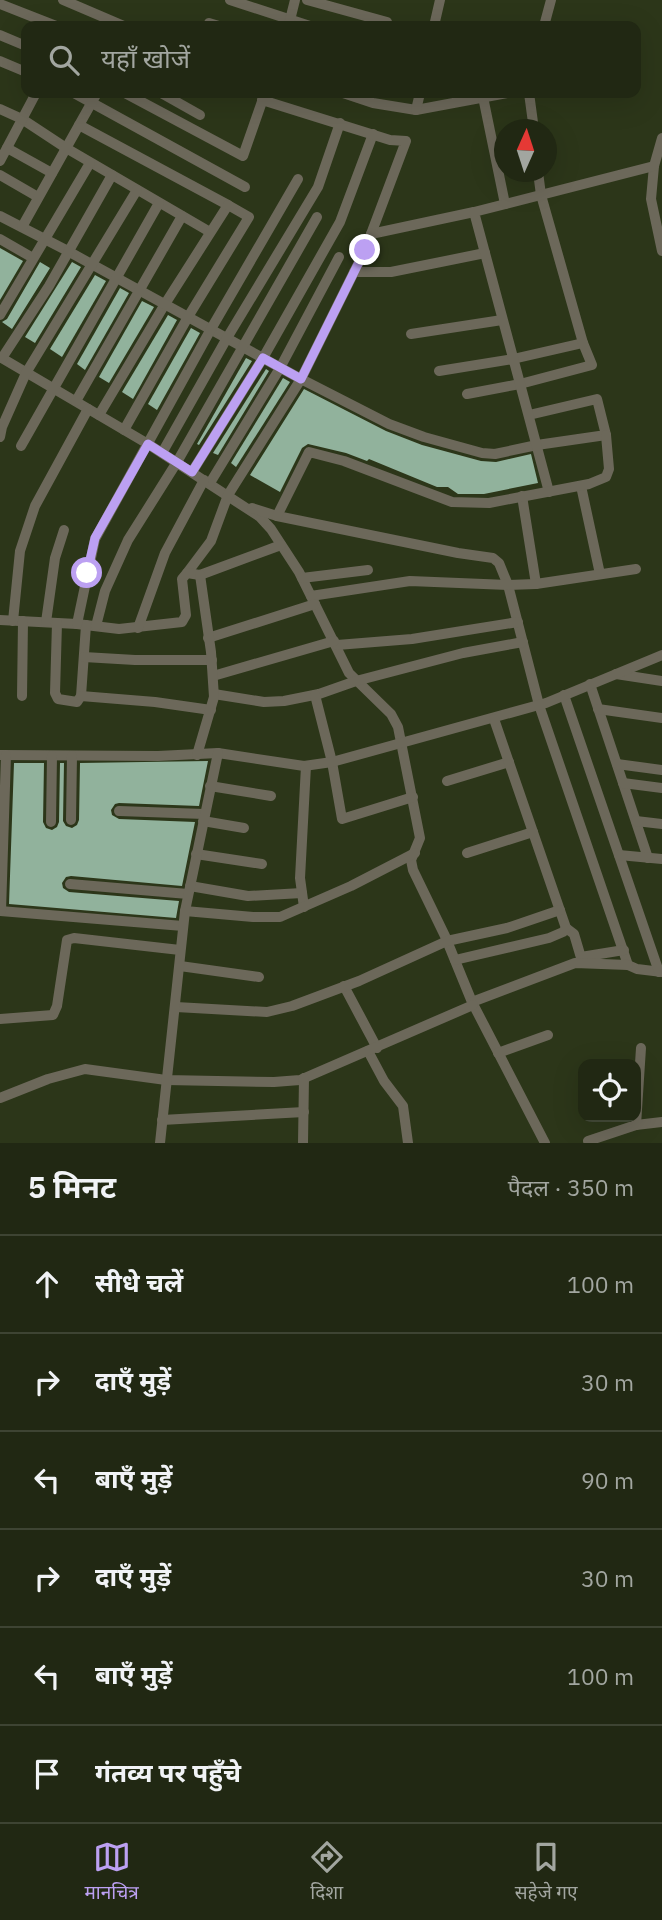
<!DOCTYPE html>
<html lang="hi">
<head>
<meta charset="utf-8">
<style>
	body { margin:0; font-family:"IBM Plex Sans","Noto Sans Devanagari",sans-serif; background:#2d3421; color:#f1f3f6 }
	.controls { position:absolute; right:21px; bottom:21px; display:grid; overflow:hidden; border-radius:14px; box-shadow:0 7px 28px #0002 }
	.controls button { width:63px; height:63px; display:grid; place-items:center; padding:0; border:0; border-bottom:2px solid #3e4433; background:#212813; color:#f1f3f6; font:35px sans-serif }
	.compass { position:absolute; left:494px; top:119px; width:63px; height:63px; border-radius:50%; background:#212813; box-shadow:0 7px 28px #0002; rotate:3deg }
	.stop { position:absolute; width:21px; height:21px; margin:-16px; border:5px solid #bca0f2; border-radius:50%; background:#fff }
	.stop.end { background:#bca0f2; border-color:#fff; box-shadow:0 2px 7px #0008 }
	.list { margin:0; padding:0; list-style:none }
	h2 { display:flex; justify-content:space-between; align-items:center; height:91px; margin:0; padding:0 28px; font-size:30px }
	h2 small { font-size:23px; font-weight:400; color:#a2a6a0 }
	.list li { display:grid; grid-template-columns:46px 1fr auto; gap:21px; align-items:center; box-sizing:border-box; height:98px; padding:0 28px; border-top:2px solid #3e4433 }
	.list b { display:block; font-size:26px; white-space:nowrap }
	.list em { font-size:23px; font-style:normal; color:#a2a6a0 }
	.icon { flex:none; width:38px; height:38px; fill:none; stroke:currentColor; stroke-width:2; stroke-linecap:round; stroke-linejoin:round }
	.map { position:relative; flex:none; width:662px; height:1143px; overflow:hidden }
	.search { position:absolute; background:#212813; box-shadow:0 7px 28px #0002; left:21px; right:21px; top:21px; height:77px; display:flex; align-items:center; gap:18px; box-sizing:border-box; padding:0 24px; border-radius:14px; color:#a2a6a0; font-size:26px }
	.sheet { height:679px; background:#212813 }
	nav { display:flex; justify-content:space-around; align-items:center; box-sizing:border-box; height:98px; border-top:2px solid #3e4433; background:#212813; font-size:19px; color:#a2a6a0 }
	nav a { display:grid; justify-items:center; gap:4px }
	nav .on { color:#bca0f2 }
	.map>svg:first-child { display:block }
	.building { fill:#91b29c }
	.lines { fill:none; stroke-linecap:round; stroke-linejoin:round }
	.minor { stroke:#6c685a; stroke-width:10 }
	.route { stroke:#bca0f2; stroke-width:9 }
</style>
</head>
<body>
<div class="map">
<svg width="662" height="1143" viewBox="0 0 662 1143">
	<rect width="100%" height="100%" fill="#2c3619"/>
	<g class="building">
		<path d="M0 248 23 261 0 300Z"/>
		<path d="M40 262 50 268 12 329 2 322 7 319Z"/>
		<path d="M72 262 81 267 35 343 25 337Z"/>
		<path d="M95 275 106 281 62 357 50 349Z"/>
		<path d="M120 288 129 293 85 370 77 364Z"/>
		<path d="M142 301 154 307 109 383 99 377Z"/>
		<path d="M168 315 177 320 133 399 122 392Z"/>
		<path d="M191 328 200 333 157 410 148 404Z"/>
		<path d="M246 358 252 361 199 445 197 444Z"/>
		<path d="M266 369 269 371 218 455 213 453Z"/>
		<path d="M283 378 290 382 236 467 231 463Z"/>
		<path d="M304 389 386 431 422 445 481 461 496 462 531 454 538 483 484 494H458L448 487H437L369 459 367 461 346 453 308 444 302 448 280 492 250 475Z"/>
		<path d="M208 761 199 806 119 803 115 804 111 810 112 815 119 819 195 822 182 886 71 876 66 877 62 883 63 888 69 892 179 901 176 918 9 904 14 763H44L43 822 46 828 52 830 57 827 59 822 60 763H64L63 821 66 826 72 828 77 825 79 820 80 763Z"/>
	</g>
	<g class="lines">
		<g class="minor">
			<path d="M63 0 124 26"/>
			<path d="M230 0 310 26"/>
			<path d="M307 0 387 22"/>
			<path d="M0 4 56 26"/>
			<path d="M209 23 219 26"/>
			<path d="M289 24 295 0"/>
			<path d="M434 26 440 0"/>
			<path d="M544 26 551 0"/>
			<path d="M0 35 26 46"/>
			<path d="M0 61 26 72"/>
			<path d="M74 93 245 187"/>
			<path d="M125 93 243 156 265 93"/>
			<path d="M161 93 200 115"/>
			<path d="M343 93 373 103 416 110 507 93"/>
			<path d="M529 93 534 130"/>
			<path d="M483 97 505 204"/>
			<path d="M0 109 22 119 66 148 210 232"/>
			<path d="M416 110 420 93"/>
			<path d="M79 125 228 205 165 304 99 415"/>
			<path d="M7 148 52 173"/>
			<path d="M0 161 36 93"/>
			<path d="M654 166 651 199 662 251"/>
			<path d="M0 175 38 197"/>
			<path d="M0 216 64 249 301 379 389 424 424 437 482 453 495 454 537 445 606 435 597 399 529 415"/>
			<path d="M22 227 97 93"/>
			<path d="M371 234 474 212"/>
			<path d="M0 239 33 258"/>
			<path d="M354 272H391L485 253"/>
			<path d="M0 315 90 163"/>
			<path d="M411 334 502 320"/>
			<path d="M0 357 148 444 260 517 271 529 299 572 349 673 391 714 398 727 420 838 411 860 413 870 445 936 472 1002 545 1143"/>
			<path d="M2 358 49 286 112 175"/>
			<path d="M439 371 513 359 583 343"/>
			<path d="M467 394 520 384 592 365 583 343 541 195 538 172"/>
			<path d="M76 401 182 216"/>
			<path d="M124 430 188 317 249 217 228 205"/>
			<path d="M0 437 2 427 26 373 137 190"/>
			<path d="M21 446 159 203"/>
			<path d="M162 453 227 338 318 187 340 123"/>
			<path d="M192 472 263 358 340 222 373 134"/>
			<path d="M210 483 280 368 339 257"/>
			<path d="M581 486 600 574"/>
			<path d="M549 492 474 212 654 166 662 138"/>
			<path d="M522 496 536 584"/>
			<path d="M252 508 277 516 458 553 493 558 499 563 508 585 539 705 628 965 637 969 662 972"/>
			<path d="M277 516 309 452 344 461 452 502 489 503 589 484 606 477 609 469 606 435"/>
			<path d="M187 573 211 541 228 495 301 379 365 250 406 141 390 140 262 100"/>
			<path d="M302 578 368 570"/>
			<path d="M311 596 410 581 508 585 536 584 636 569"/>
			<path d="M0 620 77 624 119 629 182 622 186 615 182 579 187 573 200 575 281 545"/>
			<path d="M13 621 20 551 35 506 88 409"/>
			<path d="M46 622 55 558 64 530"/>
			<path d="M57 623 55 693 58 699 77 702 81 696 86 625"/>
			<path d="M77 624 95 539 211 329 298 179"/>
			<path d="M96 626 105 591 128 540 177 462 317 217"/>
			<path d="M138 628 165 553 204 480"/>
			<path d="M208 638 315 604"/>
			<path d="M337 645 412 639 518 622"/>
			<path d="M84 657 135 660H212"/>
			<path d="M616 674 662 681"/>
			<path d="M213 676 334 641"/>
			<path d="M590 684 648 858"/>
			<path d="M214 694 264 702 284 701 319 694 356 681 463 653 523 642"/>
			<path d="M315 695 332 762 342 819 413 797"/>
			<path d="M564 695 659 972"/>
			<path d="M22 696 23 621"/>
			<path d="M81 696 155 702 211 710"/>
			<path d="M598 709 662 718"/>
			<path d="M0 755 158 756 218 753 304 766 332 762 546 703 662 655"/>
			<path d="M197 755 214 697 211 652 200 575"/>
			<path d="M617 764 662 770"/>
			<path d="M447 781 509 762"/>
			<path d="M623 783 662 788"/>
			<path d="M210 786 271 796"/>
			<path d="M119 811 204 814"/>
			<path d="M71 820 72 756"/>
			<path d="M203 821 244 828"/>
			<path d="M636 821 662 824"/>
			<path d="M51 822 52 756"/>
			<path d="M467 853 533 832"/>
			<path d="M196 854 262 864"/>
			<path d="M619 855 662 859"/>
			<path d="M70 884 188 894"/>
			<path d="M190 886 248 896 302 893"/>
			<path d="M304 907 300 878 306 766"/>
			<path d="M0 911 183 926"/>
			<path d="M1 911 6 755"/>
			<path d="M185 911 253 917H280L351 886 415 853"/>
			<path d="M566 928 574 934 582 961"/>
			<path d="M581 957 624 950"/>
			<path d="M455 960 549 938 563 932 566 928 494 719"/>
			<path d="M180 966 259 977"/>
			<path d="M344 986 377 1048"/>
			<path d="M472 1002 575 963 628 965"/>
			<path d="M176 1007 267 1012 292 1006 359 981 447 941 507 928 560 910"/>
			<path d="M0 1019 53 1015 57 1006 67 940 74 938 180 950"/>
			<path d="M368 1051 384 1081 403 1106 408 1143"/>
			<path d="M498 1053 548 1035"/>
			<path d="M0 1098 48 1079 85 1069 166 1080 274 1082 300 1080 473 1005"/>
			<path d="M162 1120 304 1112"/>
			<path d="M636 1125 641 1048"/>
			<path d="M588 1141 636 1125 662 1122"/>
			<path d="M160 1143 185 911 218 753"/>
			<path d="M303 1143 304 1078"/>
		</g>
	</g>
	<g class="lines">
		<path class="route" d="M87 573 95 538 148 444 192 472 263 358 301 379 365 250"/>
	</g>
</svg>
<div class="controls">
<button><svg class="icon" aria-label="locate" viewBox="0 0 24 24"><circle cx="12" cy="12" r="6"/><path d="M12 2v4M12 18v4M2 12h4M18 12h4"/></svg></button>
</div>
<svg class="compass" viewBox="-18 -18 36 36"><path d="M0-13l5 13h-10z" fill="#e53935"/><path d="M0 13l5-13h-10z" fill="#a2a6a0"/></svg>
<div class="stop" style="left:87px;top:573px"></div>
<div class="stop end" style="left:365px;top:250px"></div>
<div class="search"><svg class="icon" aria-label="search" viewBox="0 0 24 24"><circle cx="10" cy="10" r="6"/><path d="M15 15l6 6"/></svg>यहाँ खोजें</div>
</div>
<section class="sheet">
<h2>5 मिनट<small>पैदल · 350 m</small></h2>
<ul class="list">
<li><svg class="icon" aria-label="ahead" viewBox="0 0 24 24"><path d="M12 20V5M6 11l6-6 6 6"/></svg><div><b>सीधे चलें</b></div><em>100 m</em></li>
<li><svg class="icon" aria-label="right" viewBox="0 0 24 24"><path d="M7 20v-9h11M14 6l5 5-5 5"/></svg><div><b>दाएँ मुड़ें</b></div><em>30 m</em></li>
<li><svg class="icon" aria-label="left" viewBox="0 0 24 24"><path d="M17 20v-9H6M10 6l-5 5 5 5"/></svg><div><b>बाएँ मुड़ें</b></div><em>90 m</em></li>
<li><svg class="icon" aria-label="right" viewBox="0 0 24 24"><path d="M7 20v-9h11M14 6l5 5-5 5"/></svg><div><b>दाएँ मुड़ें</b></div><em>30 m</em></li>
<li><svg class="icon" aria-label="left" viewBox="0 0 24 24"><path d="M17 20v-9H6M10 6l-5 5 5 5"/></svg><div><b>बाएँ मुड़ें</b></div><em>100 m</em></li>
<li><svg class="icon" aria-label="arrive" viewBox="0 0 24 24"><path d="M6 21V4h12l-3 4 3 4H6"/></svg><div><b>गंतव्य पर पहुँचे</b></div></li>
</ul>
</section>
<nav>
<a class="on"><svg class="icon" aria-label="map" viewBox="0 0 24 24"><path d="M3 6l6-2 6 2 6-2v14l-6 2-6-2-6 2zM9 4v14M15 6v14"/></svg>मानचित्र</a>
<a><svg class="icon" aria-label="directions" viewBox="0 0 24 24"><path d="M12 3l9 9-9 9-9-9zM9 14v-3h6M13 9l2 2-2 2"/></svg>दिशा</a>
<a><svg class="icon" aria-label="saved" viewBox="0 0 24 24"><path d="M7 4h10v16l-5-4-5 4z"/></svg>सहेजे गए</a>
</nav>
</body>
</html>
